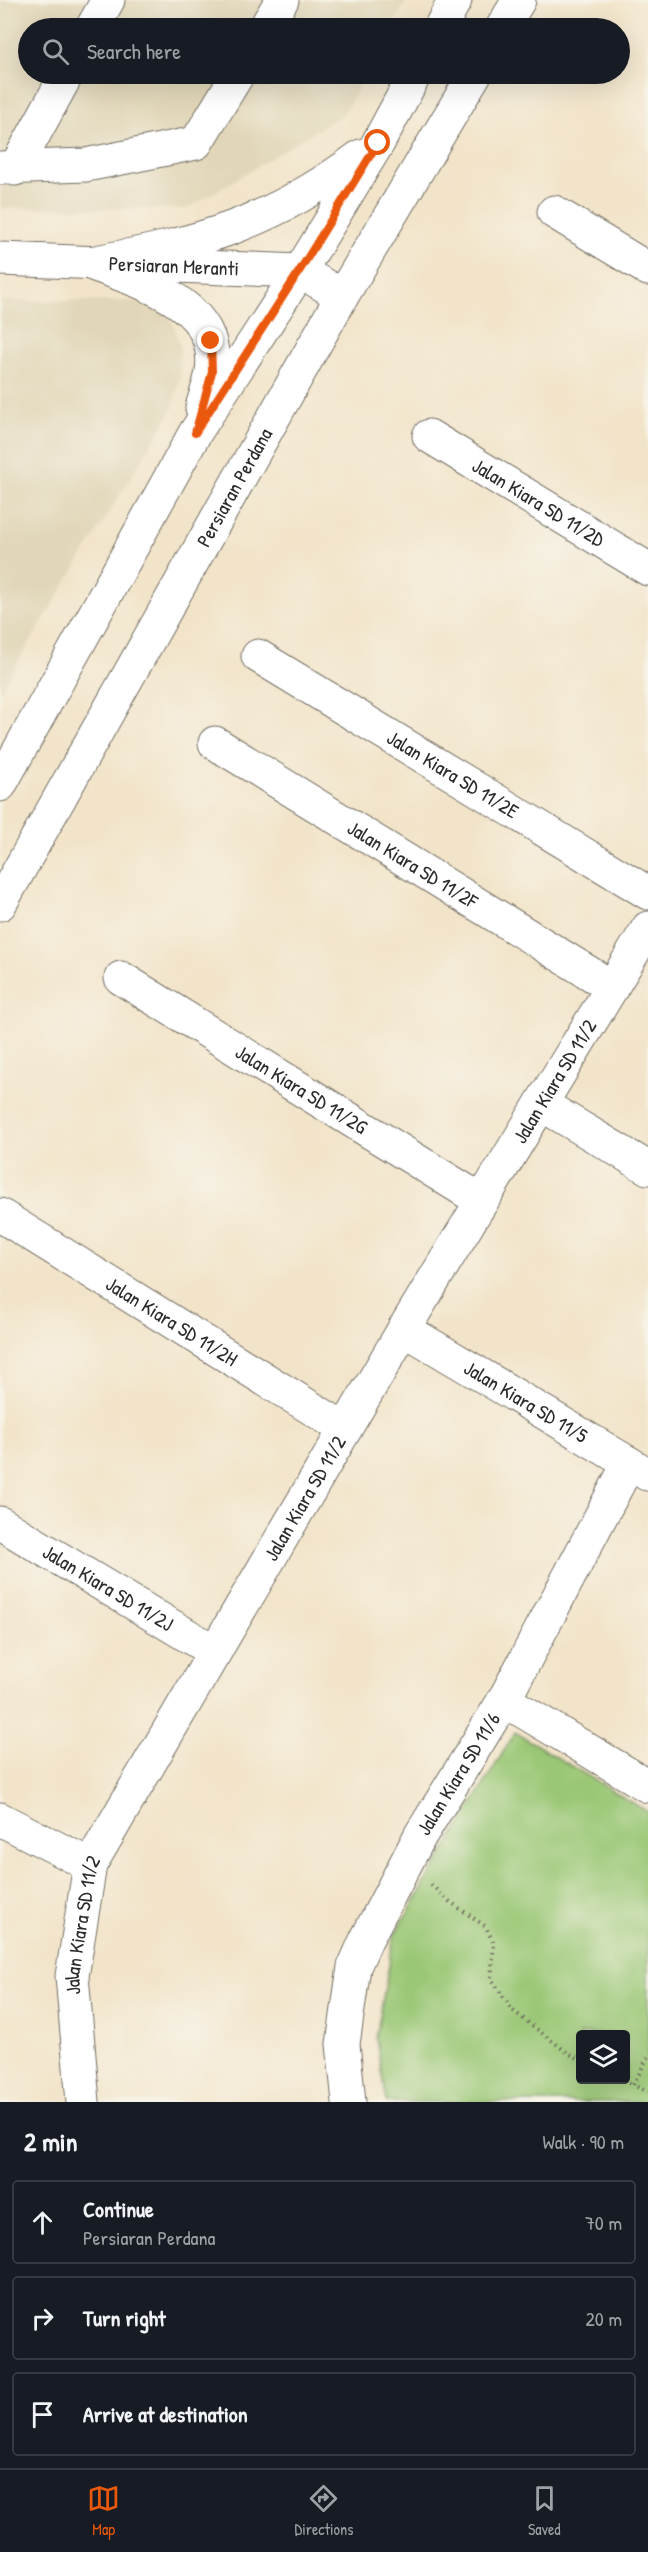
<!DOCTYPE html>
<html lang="en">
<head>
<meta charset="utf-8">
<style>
	body { margin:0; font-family:"Patrick Hand",sans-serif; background:#20242c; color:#f1f3f6 }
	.controls { position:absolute; right:18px; bottom:18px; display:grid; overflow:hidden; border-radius:6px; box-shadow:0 6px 24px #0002 }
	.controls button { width:54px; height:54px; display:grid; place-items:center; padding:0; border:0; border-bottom:2px solid #363941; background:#171b24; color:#f1f3f6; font:30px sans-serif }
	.stop { position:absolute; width:18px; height:18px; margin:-14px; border:4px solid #ea580c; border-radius:50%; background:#fff }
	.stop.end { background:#ea580c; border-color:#fff; box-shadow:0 2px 6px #0008 }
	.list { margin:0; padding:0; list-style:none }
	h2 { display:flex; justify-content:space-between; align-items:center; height:78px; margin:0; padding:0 24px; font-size:26px }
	h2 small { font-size:20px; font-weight:400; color:#9ea1a6 }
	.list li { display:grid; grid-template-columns:39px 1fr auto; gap:18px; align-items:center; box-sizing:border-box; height:84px; margin:0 12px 12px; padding:0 12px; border:2px solid #363941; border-radius:6px }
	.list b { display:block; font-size:22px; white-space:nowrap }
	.list p { margin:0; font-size:20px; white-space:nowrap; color:#9ea1a6 }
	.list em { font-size:20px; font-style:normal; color:#9ea1a6 }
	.icon { flex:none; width:33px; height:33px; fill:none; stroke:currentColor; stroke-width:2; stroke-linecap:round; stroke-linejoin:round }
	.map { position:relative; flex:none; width:648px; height:2102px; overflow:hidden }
	.search { position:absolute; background:#171b24; box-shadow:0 6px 24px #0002; left:18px; right:18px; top:18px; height:66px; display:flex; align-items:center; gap:15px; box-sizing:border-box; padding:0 21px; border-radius:33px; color:#9ea1a6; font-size:22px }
	.sheet { height:366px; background:#171b24 }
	nav { display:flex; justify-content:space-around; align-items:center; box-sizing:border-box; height:84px; border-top:2px solid #363941; background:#171b24; font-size:16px; color:#9ea1a6 }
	nav a { display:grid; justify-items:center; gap:3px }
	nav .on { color:#ea580c }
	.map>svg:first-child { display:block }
	.built { fill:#e1d6b7 }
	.green { fill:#9ac774; stroke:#627950; stroke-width:1.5; fill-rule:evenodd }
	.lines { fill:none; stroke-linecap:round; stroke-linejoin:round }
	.minor-casing { stroke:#716c62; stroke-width:35 }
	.major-casing { stroke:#716c62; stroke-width:35 }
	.path { stroke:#716c62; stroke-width:4; stroke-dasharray:1.5 4.5; stroke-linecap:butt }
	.minor { stroke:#fff; stroke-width:33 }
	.major { stroke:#fff; stroke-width:33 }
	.route { stroke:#ea580c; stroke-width:8 }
	.labels { text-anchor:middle; stroke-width:6; stroke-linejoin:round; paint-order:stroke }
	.street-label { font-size:20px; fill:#2b2b2b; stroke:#f7f3e8 }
</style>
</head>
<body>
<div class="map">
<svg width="648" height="2102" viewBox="0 0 648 2102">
	<rect width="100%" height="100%" fill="#f7f3e8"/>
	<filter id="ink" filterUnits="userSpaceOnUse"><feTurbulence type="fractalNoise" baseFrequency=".0167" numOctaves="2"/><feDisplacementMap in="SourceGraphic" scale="12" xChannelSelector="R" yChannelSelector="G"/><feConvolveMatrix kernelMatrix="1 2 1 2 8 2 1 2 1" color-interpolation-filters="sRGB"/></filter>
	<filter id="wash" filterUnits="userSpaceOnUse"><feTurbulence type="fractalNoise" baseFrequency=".008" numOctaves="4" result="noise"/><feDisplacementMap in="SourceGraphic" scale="24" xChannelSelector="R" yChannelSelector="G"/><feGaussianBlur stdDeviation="1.35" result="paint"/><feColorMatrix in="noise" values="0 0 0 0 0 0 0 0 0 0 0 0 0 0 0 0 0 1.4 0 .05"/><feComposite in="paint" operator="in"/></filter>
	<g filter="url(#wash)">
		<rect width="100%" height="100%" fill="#f2e4c9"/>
		<g class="built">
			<path d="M0 0H407L391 28H28V74H366L343 114 187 209 0 208Z"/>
			<path d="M0 301H143L161 310 173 323 180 346V376L172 410 0 691Z"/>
		</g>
		<path class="green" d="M515 1732 648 1812V2096L644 2102H386L376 2038 394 1936ZM580 2034H626V2080H580Z"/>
	</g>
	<g filter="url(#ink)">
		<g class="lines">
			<defs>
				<g id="minor">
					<path d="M92 28 108 0"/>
					<path d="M265 28 282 0"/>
					<path d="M0 168 86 165 196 143 238 74"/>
					<path d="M15 169 67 74"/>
					<path d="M554 212 648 269"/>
					<path id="s1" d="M0 259 300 271 342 296"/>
					<path id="s2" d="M429 436 648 569"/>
					<path id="s3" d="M258 656 648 893"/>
					<path id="s4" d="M215 743 612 987"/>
					<path id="s5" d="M121 978 482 1201"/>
					<path d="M541 1104 648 1168"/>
					<path id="s6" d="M0 1215 345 1429"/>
					<path id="s7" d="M404 1329 647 1474"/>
					<path id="s8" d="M0 1523 215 1652"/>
					<path d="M504 1700 648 1786"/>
					<path d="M0 1819 90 1865"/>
					<path id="s9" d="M83 2102 72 1976 90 1865 404 1329 648 928"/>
					<path id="s10" d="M349 2102 343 2044 354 1967 366 1940 420 1836 504 1700 629 1463"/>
				</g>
				<g id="major">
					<path d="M440 28 455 0"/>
					<path d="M502 28 519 0"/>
					<path d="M90 263C200 243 270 224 361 156"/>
					<path d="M90 263C141 283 221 302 212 372 210 384 205 396 202 408"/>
					<path d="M0 785 195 433 300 271 378 143 415 74"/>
					<path id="s11" d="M0 904 342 296 475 74"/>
				</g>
			</defs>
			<use href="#minor" class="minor-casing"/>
			<use href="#major" class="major-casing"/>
			<g class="path">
				<path d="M431 1885 449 1901 485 1926 494 1943 491 1978 512 2010 568 2053 580 2059"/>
				<path d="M648 2057 633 2085 648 2092"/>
				<path d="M623 2080 633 2085"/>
			</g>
			<use href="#minor" class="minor"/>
			<use href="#major" class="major"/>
		</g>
	</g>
	<g class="lines" filter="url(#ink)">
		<path class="route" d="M211 341 212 372 195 433 300 270 378 143"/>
	</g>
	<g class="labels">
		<g class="street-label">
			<text dy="7" stroke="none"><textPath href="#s1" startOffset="174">Persiaran Meranti</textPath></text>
			<text dy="7" stroke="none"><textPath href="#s11" startOffset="478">Persiaran Perdana</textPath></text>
			<text dy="7" stroke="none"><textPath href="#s2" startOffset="128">Jalan Kiara SD 11/2D</textPath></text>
			<text dy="7" stroke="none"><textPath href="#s3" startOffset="228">Jalan Kiara SD 11/2E</textPath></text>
			<text dy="7" stroke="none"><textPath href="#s4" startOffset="232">Jalan Kiara SD 11/2F</textPath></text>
			<text dy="7" stroke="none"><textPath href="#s9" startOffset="1150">Jalan Kiara SD 11/2</textPath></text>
			<text dy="7" stroke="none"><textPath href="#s5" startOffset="212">Jalan Kiara SD 11/2G</textPath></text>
			<text dy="7" stroke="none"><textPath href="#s6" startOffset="202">Jalan Kiara SD 11/2H</textPath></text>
			<text dy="7" stroke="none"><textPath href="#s7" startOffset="142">Jalan Kiara SD 11/5</textPath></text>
			<text dy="7" stroke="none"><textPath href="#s9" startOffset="664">Jalan Kiara SD 11/2</textPath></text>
			<text dy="7" stroke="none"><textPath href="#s8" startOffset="126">Jalan Kiara SD 11/2J</textPath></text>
			<text dy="7" stroke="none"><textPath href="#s10" startOffset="356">Jalan Kiara SD 11/6</textPath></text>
			<text dy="7" stroke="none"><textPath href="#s9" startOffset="178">Jalan Kiara SD 11/2</textPath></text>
		</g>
	</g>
</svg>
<div class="controls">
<button><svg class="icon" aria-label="layers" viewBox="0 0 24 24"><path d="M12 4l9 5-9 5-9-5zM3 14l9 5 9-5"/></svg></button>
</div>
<div class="stop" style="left:378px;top:143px"></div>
<div class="stop end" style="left:211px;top:341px"></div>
<div class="search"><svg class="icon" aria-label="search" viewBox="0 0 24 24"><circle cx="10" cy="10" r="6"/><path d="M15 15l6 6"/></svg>Search here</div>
</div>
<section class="sheet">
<h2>2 min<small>Walk · 90 m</small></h2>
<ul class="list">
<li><svg class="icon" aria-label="ahead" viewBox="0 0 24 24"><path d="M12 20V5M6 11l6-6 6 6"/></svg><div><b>Continue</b><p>Persiaran Perdana</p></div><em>70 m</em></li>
<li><svg class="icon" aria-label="right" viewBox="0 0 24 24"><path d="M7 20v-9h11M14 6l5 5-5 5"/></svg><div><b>Turn right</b></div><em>20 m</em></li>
<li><svg class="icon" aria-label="arrive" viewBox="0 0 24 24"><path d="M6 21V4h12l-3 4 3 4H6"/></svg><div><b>Arrive at destination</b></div></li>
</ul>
</section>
<nav>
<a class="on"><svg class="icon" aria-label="map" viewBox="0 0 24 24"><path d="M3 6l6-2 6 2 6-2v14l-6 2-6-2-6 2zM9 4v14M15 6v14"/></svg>Map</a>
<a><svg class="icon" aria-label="directions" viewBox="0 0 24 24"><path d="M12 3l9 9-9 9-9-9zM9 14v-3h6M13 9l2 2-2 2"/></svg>Directions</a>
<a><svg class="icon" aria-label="saved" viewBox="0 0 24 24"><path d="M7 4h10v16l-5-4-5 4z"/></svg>Saved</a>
</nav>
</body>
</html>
